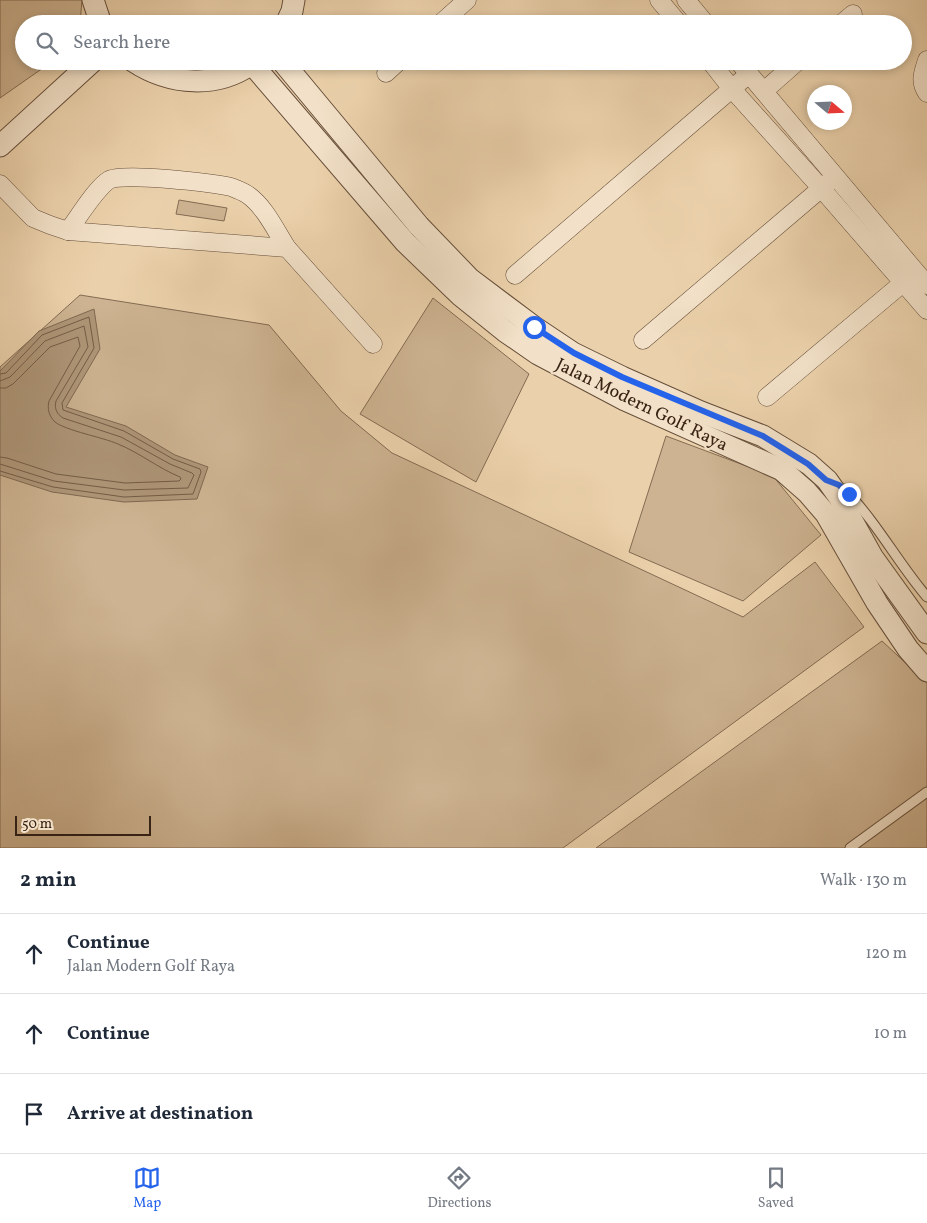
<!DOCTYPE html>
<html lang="en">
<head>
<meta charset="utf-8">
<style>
	body { margin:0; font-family:Vollkorn,serif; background:#f6f6f7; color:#1f2937 }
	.compass { position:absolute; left:807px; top:85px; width:45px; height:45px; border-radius:50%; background:#fff; box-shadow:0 2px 8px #0003; rotate:109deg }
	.scale { position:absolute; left:15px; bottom:12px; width:136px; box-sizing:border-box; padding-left:5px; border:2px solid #392314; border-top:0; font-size:14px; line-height:18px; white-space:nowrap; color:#392314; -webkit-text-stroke:4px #f2e1c8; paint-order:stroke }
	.stop { position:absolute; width:15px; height:15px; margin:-11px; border:4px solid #2563eb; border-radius:50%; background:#fff }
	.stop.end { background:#2563eb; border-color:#fff; box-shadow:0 1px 5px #0008 }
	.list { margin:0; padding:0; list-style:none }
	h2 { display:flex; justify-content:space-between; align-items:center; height:65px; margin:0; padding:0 20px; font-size:21px }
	h2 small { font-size:16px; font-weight:400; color:#747a83 }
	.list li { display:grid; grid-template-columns:32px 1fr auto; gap:15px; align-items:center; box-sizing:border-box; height:80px; padding:0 20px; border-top:1px solid #e0e1e3 }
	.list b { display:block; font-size:19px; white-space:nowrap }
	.list p { margin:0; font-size:16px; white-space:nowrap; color:#747a83 }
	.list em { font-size:16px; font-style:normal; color:#747a83 }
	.icon { flex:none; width:28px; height:28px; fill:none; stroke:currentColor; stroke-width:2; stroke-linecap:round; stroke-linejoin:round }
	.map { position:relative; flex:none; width:927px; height:848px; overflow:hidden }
	.search { position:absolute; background:#fff; box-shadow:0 2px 8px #0003; left:15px; right:15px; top:15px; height:55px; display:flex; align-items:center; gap:12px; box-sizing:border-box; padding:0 18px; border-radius:28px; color:#747a83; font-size:19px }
	.sheet { height:305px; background:#fff }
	nav { display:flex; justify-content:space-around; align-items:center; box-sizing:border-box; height:70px; border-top:1px solid #e0e1e3; background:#fff; font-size:14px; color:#747a83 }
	nav a { display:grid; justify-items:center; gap:2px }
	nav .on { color:#2563eb }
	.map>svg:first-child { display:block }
	.green { fill:#cdb391; stroke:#836b52 }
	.water { fill:#ae9678; stroke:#7f6850 }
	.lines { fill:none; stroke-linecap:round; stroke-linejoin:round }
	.shore { stroke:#745c46; stroke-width:1 }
	.service-casing { stroke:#664e3a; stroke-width:11 }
	.minor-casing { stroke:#664e3a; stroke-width:19 }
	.tertiary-casing { stroke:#664e3a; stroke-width:23 }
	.service { stroke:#f2e1c8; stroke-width:9 }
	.minor { stroke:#f2e1c8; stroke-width:18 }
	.tertiary { stroke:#f2e1c8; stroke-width:21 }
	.route { stroke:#2563eb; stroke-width:6 }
	.labels { text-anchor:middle; stroke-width:4.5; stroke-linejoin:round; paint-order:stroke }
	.street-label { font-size:18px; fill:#392314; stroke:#f2e1c8 }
</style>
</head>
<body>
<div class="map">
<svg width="927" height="848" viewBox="0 0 927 848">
	<rect width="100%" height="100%" fill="#ebd1ab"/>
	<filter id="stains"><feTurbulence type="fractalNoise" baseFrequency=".004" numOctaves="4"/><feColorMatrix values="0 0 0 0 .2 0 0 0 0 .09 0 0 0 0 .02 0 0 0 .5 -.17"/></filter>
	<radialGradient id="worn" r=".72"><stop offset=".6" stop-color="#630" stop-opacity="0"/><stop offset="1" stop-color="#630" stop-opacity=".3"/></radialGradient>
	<g class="green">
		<path d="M0 0H82L80 24H24V61H53L0 98Z"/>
		<path d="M179 200 227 208 224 221 176 214Z"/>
		<path d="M80 295 269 325 341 411 392 453 743 617 815 562 864 627 563 848H0V367Z"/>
		<path d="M433 298 529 374 476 482 360 414Z"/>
		<path d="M666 436 773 476 821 535 743 601 629 552Z"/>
		<path d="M882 641 927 683V848H596Z"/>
	</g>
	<path class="water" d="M94 309 100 349 66 407 126 426 175 455 208 467 197 499 124 502 52 492 0 475V371L39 331Z"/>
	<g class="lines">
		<g class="shore">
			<path d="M0 374 6 373 42 335 89 317 94 348 62 403 63 410 124 431 173 459 200 469 201 472 193 494 124 497 53 487 0 471"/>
			<path d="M0 381 10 377 45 341 84 326 88 347 56 401C54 409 57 414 63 418L121 437 170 464 192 473 194 475 188 488 124 490 54 481 0 464"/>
			<path d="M0 388H6L13 384 50 347 78 337 80 346 49 401C47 409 49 416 55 422 67 431 102 437 118 444 140 453 158 468 180 477L181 479 179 481 125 483 56 474 7 458 0 457"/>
		</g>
		<defs>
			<g id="service">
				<path d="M844 489C876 521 898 563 927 597"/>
				<path d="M850 848 927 792"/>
			</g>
			<g id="minor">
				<path d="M659 0 679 24"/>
				<path d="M686 0 706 24"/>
				<path d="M440 24 467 0"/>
				<path d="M841 24 853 14"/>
				<path d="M927 60C923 73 919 81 927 93"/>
				<path d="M710 61 732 89 821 188 927 310"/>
				<path d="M738 61 927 285"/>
				<path d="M386 73 399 61"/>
				<path d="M764 91 798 61"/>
				<path d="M0 184 33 218 50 225 68 231 287 248 373 344"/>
				<path d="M68 231C78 218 96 188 109 180 122 172 213 183 231 187 236 189 244 192 248 195 265 207 276 231 287 248"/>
				<path d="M515 275 749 74"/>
				<path d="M643 340 831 180"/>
				<path d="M767 397 904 282"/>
			</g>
			<g id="tertiary">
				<path d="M93 0 101 24"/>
				<path d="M286 24 292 11 294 0"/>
				<path d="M133 61C169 85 219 90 255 61"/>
				<path d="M282 61 419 226 470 279 534 327 573 353 622 377 701 412 763 436 809 464 827 480 839 497 873 558 927 633"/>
				<path d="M252 64 405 242 460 295 506 332 538 354 625 400 782 470 807 492 826 514 877 603 908 649 927 671"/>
				<path d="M0 146 93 61"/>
			</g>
		</defs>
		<use href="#service" class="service-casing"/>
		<use href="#minor" class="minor-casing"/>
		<use href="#tertiary" class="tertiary-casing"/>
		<use href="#service" class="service"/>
		<use href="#minor" class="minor"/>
		<use href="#tertiary" class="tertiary"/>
	</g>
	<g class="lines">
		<path class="route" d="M534 327 574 353 622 377 763 436 808 464 826 480 839 485 849 494"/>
	</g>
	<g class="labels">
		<g class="street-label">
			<text transform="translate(642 404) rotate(26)" y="6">Jalan Modern Golf Raya</text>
		</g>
	</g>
	<rect width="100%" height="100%" filter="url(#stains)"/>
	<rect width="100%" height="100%" fill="url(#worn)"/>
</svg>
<svg class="compass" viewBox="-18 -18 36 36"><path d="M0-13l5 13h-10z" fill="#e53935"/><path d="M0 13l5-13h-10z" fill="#747a83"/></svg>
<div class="scale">50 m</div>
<div class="stop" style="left:534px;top:327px"></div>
<div class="stop end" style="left:849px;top:494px"></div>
<div class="search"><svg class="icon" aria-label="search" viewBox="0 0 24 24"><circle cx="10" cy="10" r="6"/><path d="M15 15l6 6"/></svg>Search here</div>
</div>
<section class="sheet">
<h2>2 min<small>Walk · 130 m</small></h2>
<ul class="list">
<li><svg class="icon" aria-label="ahead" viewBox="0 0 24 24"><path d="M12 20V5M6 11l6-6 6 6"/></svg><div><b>Continue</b><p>Jalan Modern Golf Raya</p></div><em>120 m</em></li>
<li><svg class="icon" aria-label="ahead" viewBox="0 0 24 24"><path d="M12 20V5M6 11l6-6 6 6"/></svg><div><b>Continue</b></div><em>10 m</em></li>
<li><svg class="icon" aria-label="arrive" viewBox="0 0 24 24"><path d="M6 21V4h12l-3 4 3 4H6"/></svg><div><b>Arrive at destination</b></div></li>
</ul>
</section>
<nav>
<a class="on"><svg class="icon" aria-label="map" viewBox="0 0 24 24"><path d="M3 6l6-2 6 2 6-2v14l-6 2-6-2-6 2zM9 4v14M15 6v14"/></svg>Map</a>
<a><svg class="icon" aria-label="directions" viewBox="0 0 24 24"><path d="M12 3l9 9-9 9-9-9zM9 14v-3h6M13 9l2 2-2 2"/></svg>Directions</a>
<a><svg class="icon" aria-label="saved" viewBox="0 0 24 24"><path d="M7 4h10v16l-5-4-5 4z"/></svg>Saved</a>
</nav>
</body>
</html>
